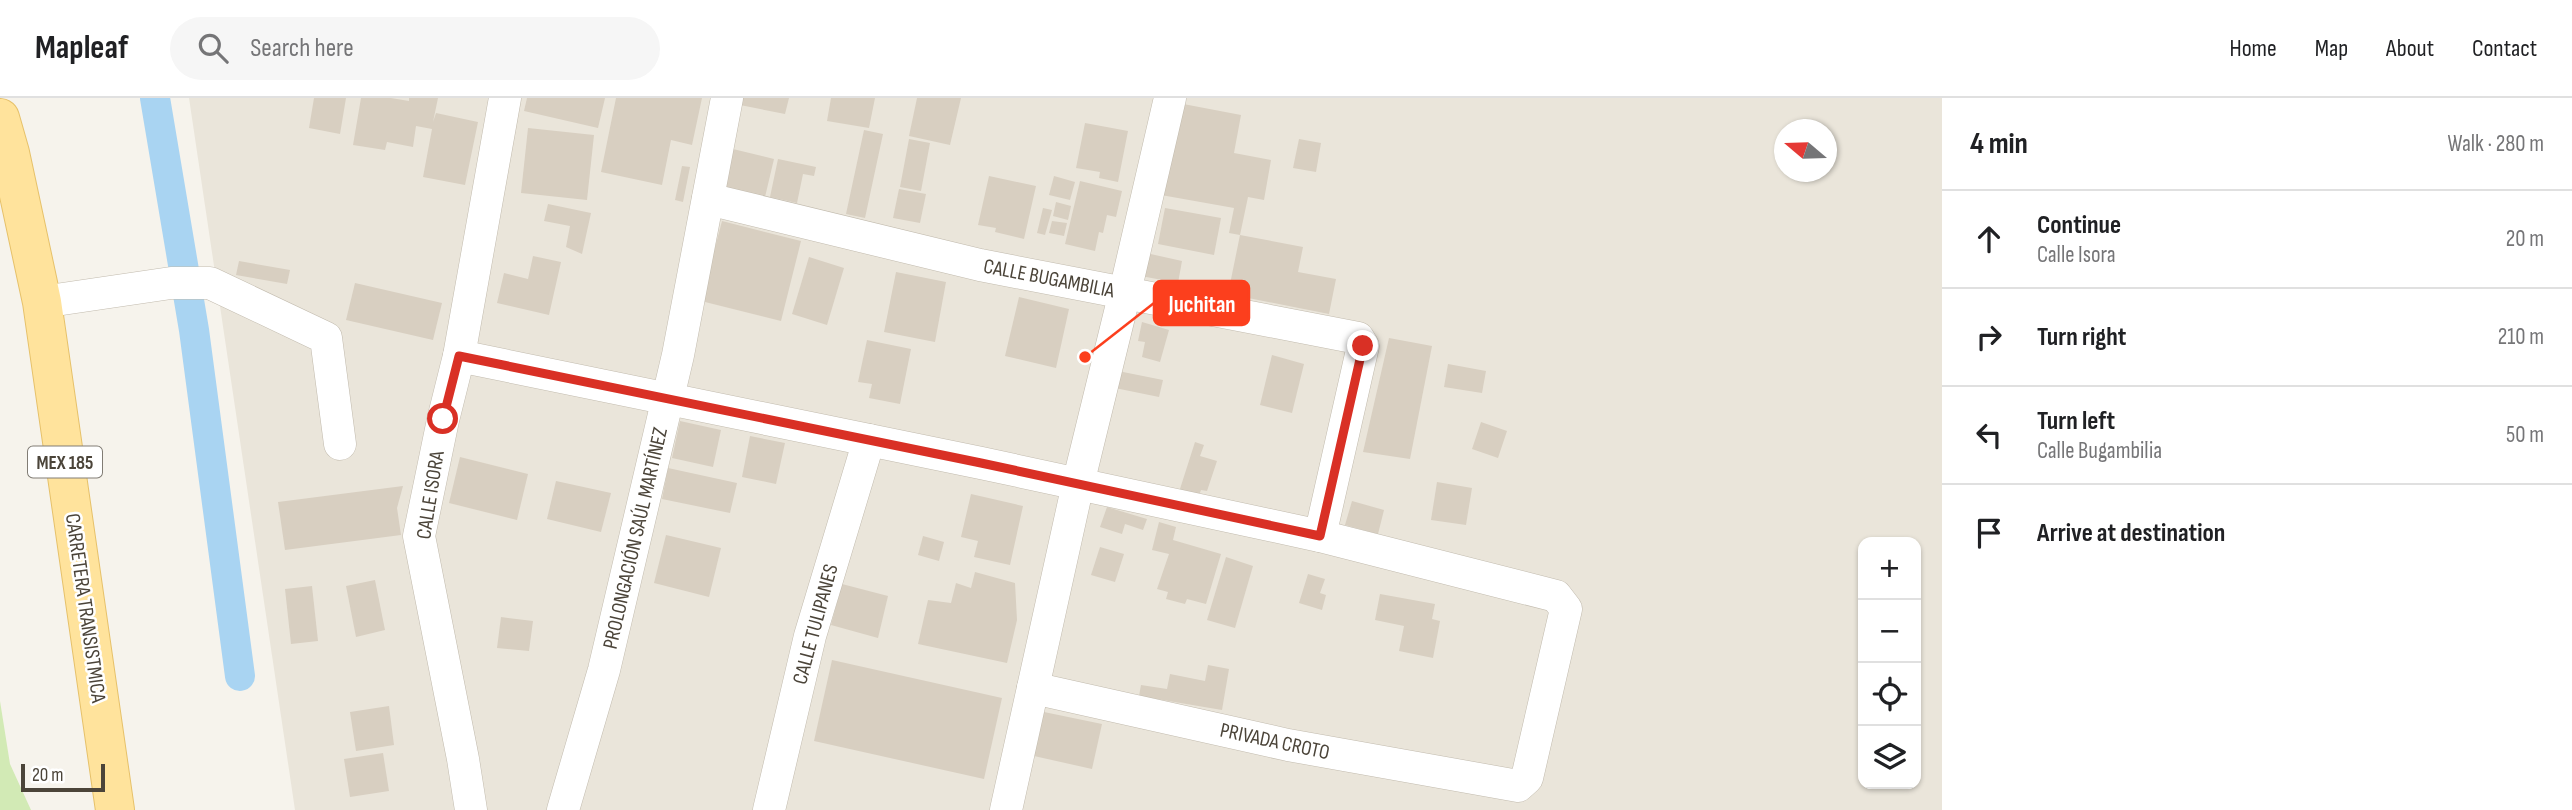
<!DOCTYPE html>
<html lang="en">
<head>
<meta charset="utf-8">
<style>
	body { margin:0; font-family:"Sofia Sans Condensed",sans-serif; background:#f6f6f6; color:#202124 }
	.controls { position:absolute; right:21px; bottom:21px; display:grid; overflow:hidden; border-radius:14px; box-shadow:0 2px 5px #0004 }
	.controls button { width:63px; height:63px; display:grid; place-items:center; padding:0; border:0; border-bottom:2px solid #e0e0e0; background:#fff; color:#202124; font:35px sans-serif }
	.compass { position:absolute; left:1774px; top:21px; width:63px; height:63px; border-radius:50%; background:#fff; box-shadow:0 2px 5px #0004; rotate:289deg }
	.scale { position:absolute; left:21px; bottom:18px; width:84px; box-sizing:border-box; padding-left:7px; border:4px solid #4b4439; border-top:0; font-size:19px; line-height:24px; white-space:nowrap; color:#4b4439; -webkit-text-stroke:5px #fff; paint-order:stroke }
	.stop { position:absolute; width:21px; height:21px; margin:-16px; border:5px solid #d93025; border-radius:50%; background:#fff }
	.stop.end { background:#d93025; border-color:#fff; box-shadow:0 2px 7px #0008 }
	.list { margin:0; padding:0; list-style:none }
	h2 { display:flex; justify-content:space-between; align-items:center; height:91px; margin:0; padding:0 28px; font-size:30px }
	h2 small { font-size:23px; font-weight:400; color:#757577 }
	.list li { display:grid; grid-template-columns:46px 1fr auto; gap:21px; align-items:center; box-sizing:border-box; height:98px; padding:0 28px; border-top:2px solid #e0e0e0 }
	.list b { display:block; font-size:26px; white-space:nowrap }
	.list p { margin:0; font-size:23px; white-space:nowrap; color:#757577 }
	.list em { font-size:23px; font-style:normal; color:#757577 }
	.icon { flex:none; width:38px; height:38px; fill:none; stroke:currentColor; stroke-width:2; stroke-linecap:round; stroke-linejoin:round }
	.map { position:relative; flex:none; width:1942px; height:712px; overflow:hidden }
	header { display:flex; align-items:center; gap:42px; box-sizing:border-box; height:98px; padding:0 35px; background:#fff; border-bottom:2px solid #e0e0e0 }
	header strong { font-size:33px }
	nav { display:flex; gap:38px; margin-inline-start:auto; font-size:24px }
	.search { width:490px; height:63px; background:#f6f6f6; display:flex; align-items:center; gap:18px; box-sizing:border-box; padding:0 24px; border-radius:38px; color:#757577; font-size:26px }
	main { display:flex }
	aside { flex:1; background:#fff }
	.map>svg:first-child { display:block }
	.residential { fill:#eae5da; fill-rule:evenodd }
	.green { fill:#d2eab5 }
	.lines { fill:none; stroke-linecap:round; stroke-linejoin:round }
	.canal { stroke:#a9d4f2; stroke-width:30 }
	.building { fill:#d8cfc1 }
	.street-casing { stroke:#c2bbae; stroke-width:33 }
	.primary-casing { stroke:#e6c16a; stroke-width:40 }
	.street { stroke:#fff; stroke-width:32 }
	.primary { stroke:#ffe39c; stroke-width:38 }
	.route { stroke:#d93025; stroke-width:9 }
	.labels { text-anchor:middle; stroke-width:5; stroke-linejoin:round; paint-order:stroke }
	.shield { fill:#fff; stroke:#817c74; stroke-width:2 }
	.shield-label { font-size:19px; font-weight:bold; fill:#4b4439 }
	.street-label { font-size:21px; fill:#4b4439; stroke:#fff }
	.leader { fill:none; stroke:#fc3f1d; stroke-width:2.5 }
	.callout-dot { fill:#fc3f1d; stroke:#fff; stroke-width:2.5 }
	.callout { fill:#fc3f1d; stroke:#fc3f1d; stroke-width:2.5 }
	.callout-label { font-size:23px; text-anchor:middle; font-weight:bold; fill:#fff }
</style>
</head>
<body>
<header>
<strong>Mapleaf</strong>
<div class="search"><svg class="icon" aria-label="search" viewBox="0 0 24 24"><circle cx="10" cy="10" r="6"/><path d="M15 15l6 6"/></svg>Search here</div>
<nav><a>Home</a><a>Map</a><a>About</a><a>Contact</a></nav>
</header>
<main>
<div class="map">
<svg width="1942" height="712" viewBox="0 0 1942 712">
	<rect width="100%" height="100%" fill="#f6f3ec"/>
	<path class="residential" d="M189 0H1942V712H295ZM1784 32H1826V74H1784ZM1863 444H1916V686H1863Z"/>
	<path class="green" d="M0 603 10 666 31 712H0Z"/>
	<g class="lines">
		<path class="canal" d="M155 0 194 232 240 578"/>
	</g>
	<g class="building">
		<path d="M314 0H346L340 36 309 30Z"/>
		<path d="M361 0H391L409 3V0H438L433 24 436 15 478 24 465 87 423 79 432 31 416 28 413 49 387 44 385 52 353 47Z"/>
		<path d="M527 0H605L598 30 524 13Z"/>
		<path d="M616 0H702L692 47 671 42 662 87 601 74Z"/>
		<path d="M741 0H789L785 16 740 7Z"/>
		<path d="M831 0H875L869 30 827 23Z"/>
		<path d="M917 0H961L950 47 909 38Z"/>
		<path d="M1178 5 1241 17 1234 55 1271 62 1264 102 1248 99 1240 137 1303 149 1298 174 1336 181 1329 216 1228 196 1240 137 1229 135 1234 110 1161 97Z"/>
		<path d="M1085 25 1128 33 1118 84 1099 80 1100 74 1076 70Z"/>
		<path d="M528 30 594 37 587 102 521 95Z"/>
		<path d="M864 32 883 36 865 120 846 116Z"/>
		<path d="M909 41 930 45 921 93 900 89Z"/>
		<path d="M1299 41 1321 45 1316 74 1293 70Z"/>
		<path d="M733 51 774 61 765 99 724 90Z"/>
		<path d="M778 61 816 69 814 78 803 76 797 105 770 99Z"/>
		<path d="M682 68 690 69 683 104 675 102Z"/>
		<path d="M989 78 1036 88 1024 141 995 134 996 130 978 127Z"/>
		<path d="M1054 78 1075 84 1070 102 1049 97Z"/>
		<path d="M1080 83 1122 93 1116 119 1107 117 1103 135 1099 134 1095 153 1065 146Z"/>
		<path d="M899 91 926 96 920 125 893 120Z"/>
		<path d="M1056 104 1071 108 1068 122 1053 118Z"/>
		<path d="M548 106 591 115 582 156 566 149 570 128 544 123Z"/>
		<path d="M1043 110 1052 112 1045 137 1037 135Z"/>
		<path d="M1165 110 1221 120 1214 157 1158 146Z"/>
		<path d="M722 123 801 143 781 223 701 203Z"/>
		<path d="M1052 123 1067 125 1064 138 1049 135Z"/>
		<path d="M1146 155 1182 163 1178 185 1141 178Z"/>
		<path d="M533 158 561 164 549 217 497 205 504 175 528 181Z"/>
		<path d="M809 159 844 170 827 227 792 216Z"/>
		<path d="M239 163 290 172 287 186 236 177Z"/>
		<path d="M896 174 946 184 935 244 884 234Z"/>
		<path d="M355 185 442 205 433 242 346 222Z"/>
		<path d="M1019 199 1069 211 1056 270 1005 258Z"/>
		<path d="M1142 224 1169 232 1160 264 1142 259 1145 244 1138 243Z"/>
		<path d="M1389 240 1432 248 1410 361 1363 354Z"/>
		<path d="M867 242 911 251 900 306 869 300 872 286 858 284Z"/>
		<path d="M1272 257 1304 266 1292 315 1260 307Z"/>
		<path d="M1448 266 1486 273 1482 295 1444 289Z"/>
		<path d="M1118 273 1163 282 1159 299 1115 290Z"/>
		<path d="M680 323 721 332 713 369 672 360Z"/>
		<path d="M1481 324 1507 333 1498 360 1472 351Z"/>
		<path d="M750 338 785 345 776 386 742 379Z"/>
		<path d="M1195 344 1204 347 1200 358 1217 363 1207 393 1201 392 1198 400 1179 394Z"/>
		<path d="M460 359 528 376 517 422 449 405Z"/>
		<path d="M668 370 737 385 730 415 662 401Z"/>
		<path d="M556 383 611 395 601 434 547 421Z"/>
		<path d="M1437 384 1472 390 1466 427 1431 422Z"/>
		<path d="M403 388 397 410 401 437 285 452 278 404Z"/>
		<path d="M971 396 1023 408 1010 467 974 459 978 443 961 439Z"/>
		<path d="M1352 403 1384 412 1378 436 1345 427Z"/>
		<path d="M1107 409 1147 421 1143 432 1125 426 1122 436 1100 429Z"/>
		<path d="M1159 424 1176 429 1173 442 1221 456 1206 506 1187 501 1185 506 1166 501 1168 494 1157 491 1169 456 1152 452Z"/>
		<path d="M666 437 721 450 709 499 654 485Z"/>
		<path d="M923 438 944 444 939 463 918 457Z"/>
		<path d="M1100 449 1124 456 1115 484 1091 477Z"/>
		<path d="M1226 459 1253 468 1235 530 1207 522Z"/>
		<path d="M975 474 1015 485 1017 522 1007 565 918 546 928 502 951 505 956 485 971 490Z"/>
		<path d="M1308 476 1325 481 1320 495 1326 497 1322 512 1299 505Z"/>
		<path d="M375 482 385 532 356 539 346 488Z"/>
		<path d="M842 486 888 498 878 540 831 527Z"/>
		<path d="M312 488 318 543 291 546 285 491Z"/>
		<path d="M1380 496 1435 506 1432 521 1440 523 1433 560 1399 553 1404 528 1375 522Z"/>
		<path d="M501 519 533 523 529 553 497 550Z"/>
		<path d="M832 562 1002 600 984 681 814 643Z"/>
		<path d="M1208 567 1229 571 1222 612 1139 598 1141 587 1167 591 1170 576 1205 583Z"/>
		<path d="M389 608 394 647 356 653 350 614Z"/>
		<path d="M1044 614 1102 626 1092 671 1034 658Z"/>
		<path d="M383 655 389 693 350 699 344 661Z"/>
	</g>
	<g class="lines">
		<defs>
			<g id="street">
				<path d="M708 101 980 167 1358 240 1363 248 1320 438"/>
				<path d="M42 204 171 185H210L326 240 340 346"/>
				<path d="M459 258 981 365 1320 438 1556 498 1566 511 1527 680 1518 688 1288 647 1033 590"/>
				<path d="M471 712 463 661 419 438 443 322 459 258 505 0"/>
				<path d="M563 712 604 572 678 257 727 0"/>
				<path d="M769 712 810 538 869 342"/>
				<path d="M1006 712 1078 386 1125 194 1170 0"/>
			</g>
			<path id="primary" d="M0 20 10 55 42 204 115 712"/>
		</defs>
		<use href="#street" class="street-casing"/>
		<use href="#primary" class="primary-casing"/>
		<use href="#street" class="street"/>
		<use href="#primary" class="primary"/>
	</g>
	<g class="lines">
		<path class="route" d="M443 321 459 258 981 365 1320 438 1363 248"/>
	</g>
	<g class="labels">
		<rect class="shield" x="28" y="348.5" width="74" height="31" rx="5"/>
		<g class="shield-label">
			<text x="65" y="371">MEX 185</text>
		</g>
		<g class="street-label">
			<text transform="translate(1049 180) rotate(11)" y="7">CALLE BUGAMBILIA</text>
			<text transform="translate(430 397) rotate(-81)" y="7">CALLE ISORA</text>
			<text transform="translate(635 440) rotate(-77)" y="7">PROLONGACIÓN SAÚL MARTÍNEZ</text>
			<text transform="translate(86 510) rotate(82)" y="7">CARRETERA TRANSISTMICA</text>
			<text transform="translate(815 526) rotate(-75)" y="7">CALLE TULIPANES</text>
			<text transform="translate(1275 643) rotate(12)" y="7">PRIVADA CROTO</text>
		</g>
	</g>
	<path class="leader" d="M1085 259L1154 205"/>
	<circle class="callout-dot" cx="1085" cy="259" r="7"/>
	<rect class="callout" x="1154" y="183" width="95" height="44" rx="7"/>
	<g class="callout-label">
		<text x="1202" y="214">Juchitan</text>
	</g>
</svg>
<div class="controls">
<button>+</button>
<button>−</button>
<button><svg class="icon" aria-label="locate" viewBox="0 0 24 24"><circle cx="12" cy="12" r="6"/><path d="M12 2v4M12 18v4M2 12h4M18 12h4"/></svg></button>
<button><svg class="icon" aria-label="layers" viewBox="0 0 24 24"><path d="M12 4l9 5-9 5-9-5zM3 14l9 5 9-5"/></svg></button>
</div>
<svg class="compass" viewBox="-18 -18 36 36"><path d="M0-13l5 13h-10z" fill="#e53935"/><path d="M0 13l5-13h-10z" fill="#757577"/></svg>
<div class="scale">20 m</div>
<div class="stop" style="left:443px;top:321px"></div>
<div class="stop end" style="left:1363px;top:248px"></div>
</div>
<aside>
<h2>4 min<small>Walk · 280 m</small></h2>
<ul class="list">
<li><svg class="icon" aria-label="ahead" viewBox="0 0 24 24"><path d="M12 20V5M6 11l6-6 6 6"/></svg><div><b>Continue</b><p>Calle Isora</p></div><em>20 m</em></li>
<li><svg class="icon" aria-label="right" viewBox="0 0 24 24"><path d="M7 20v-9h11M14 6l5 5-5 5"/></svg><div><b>Turn right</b></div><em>210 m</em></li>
<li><svg class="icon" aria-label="left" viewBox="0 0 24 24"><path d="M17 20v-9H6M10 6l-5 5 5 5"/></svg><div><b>Turn left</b><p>Calle Bugambilia</p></div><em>50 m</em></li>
<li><svg class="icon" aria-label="arrive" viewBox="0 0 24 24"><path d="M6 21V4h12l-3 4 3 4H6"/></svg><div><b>Arrive at destination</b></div></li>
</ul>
</aside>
</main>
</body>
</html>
